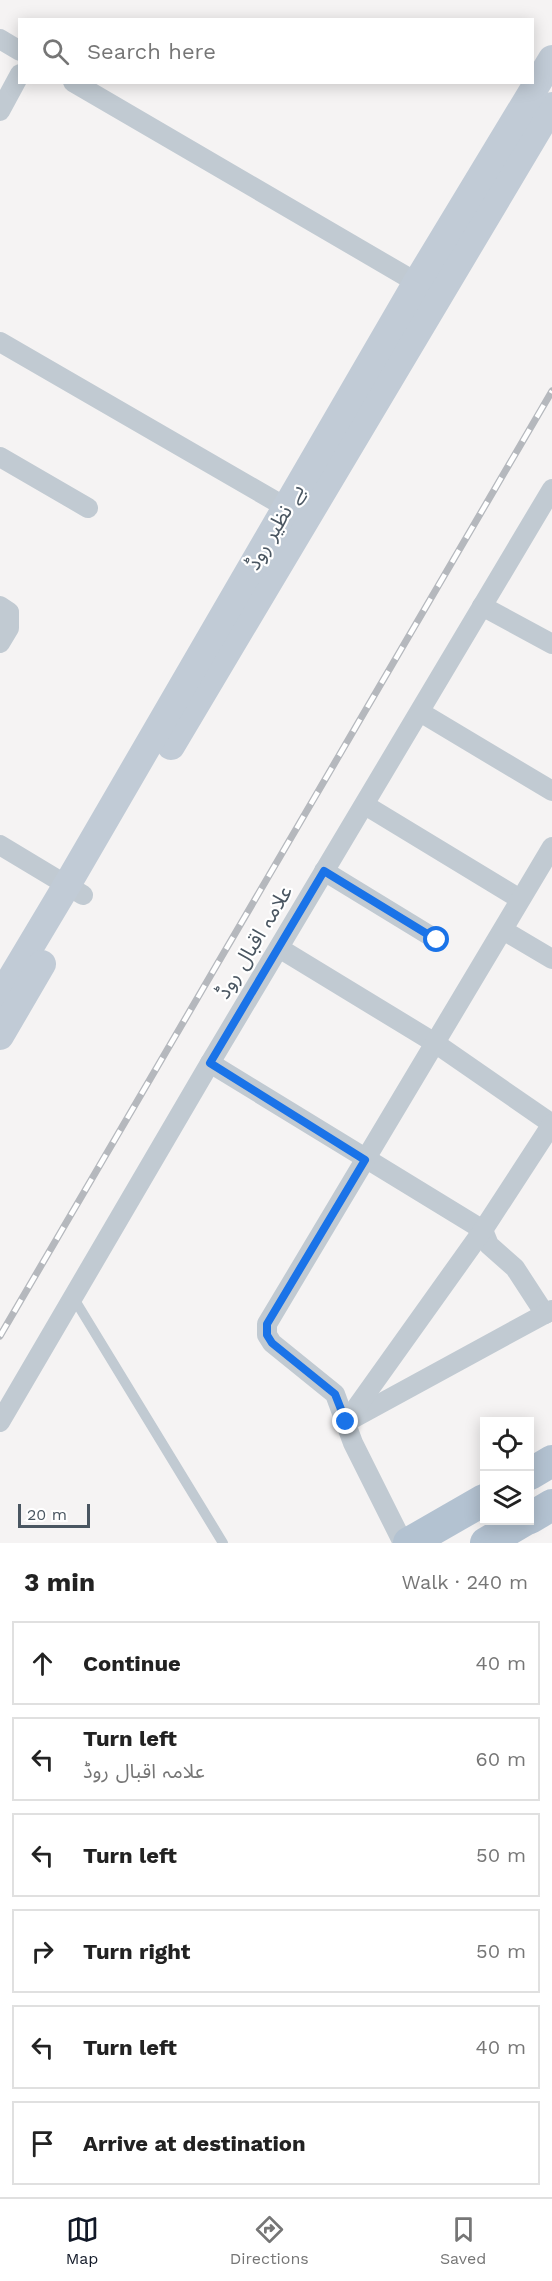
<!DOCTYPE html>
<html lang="en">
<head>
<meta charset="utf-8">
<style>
	body { margin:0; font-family:"Work Sans","Noto Sans Arabic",sans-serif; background:#f6f6f6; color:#222 }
	.controls { position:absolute; right:18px; bottom:18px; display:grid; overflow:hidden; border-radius:0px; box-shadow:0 3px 15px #0003 }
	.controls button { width:54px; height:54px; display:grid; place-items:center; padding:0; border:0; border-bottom:2px solid #e0e0e0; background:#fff; color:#222; font:30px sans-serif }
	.scale { position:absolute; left:18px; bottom:15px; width:72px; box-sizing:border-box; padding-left:6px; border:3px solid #4a5661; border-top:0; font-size:16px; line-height:21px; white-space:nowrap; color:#4a5661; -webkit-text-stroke:4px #fff; paint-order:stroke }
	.stop { position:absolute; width:18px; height:18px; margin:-14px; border:4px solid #1a73e8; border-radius:50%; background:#fff }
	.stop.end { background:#1a73e8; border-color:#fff; box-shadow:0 2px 6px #0008 }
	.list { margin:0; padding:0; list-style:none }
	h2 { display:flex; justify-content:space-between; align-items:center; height:78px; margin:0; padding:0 24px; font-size:26px }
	h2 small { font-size:20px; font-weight:400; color:#767676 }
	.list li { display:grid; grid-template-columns:39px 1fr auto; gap:18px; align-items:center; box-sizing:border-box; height:84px; margin:0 12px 12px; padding:0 12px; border:2px solid #e0e0e0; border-radius:0px }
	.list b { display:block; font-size:22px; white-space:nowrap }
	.list p { margin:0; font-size:20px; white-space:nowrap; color:#767676 }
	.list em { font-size:20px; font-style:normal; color:#767676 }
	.icon { flex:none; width:33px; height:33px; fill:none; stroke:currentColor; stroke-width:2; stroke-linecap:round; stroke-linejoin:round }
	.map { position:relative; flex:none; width:552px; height:1543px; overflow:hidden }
	.search { position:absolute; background:#fff; box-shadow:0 3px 15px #0003; left:18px; right:18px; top:18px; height:66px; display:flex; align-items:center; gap:15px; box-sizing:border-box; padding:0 21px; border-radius:0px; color:#767676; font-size:22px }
	.sheet { height:654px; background:#fff }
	nav { display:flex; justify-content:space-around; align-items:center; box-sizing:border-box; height:84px; border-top:2px solid #e0e0e0; background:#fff; font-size:16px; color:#767676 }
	nav a { display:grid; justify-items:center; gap:3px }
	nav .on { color:#111827 }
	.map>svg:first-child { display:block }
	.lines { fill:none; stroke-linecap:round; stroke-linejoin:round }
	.service { stroke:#c1cad2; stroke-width:10 }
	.minor { stroke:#c1cad2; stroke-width:20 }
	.secondary { stroke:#c1cbd6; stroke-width:28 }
	.primary { stroke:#b3c2d1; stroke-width:32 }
	.rail-casing { stroke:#b5b8bd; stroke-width:7 }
	.rail { stroke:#fff; stroke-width:4.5; stroke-dasharray:14; stroke-linecap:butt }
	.route { stroke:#1a73e8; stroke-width:8 }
	.labels { text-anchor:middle; stroke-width:4.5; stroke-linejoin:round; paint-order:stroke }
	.street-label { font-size:21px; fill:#4a5661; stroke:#fff }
</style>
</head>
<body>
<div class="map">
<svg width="552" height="1543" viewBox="0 0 552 1543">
	<rect width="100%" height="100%" fill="#f5f3f3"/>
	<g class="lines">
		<path class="service" d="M73 1297 223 1543"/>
		<g class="minor">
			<path d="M0 39 20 51"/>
			<path d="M73 82 426 288"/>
			<path d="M0 111 20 74"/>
			<path d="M0 342 287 508"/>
			<path d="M0 457 88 508"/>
			<path d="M0 606 9 612V628L0 643"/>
			<path d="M482 606 552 644"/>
			<path d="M420 712 552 791"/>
			<path d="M365 805 520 899"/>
			<path d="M0 845 83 895"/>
			<path d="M324 871 437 940"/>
			<path d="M503 930 552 959"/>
			<path d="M279 948 435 1043 552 1124"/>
			<path d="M210 1063 483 1230 489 1245 515 1268 545 1314"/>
			<path d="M352 1419 552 1310"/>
			<path d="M0 1422 210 1063 552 489"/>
			<path d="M346 1422 483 1230 552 1124"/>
			<path d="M403 1543 353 1443 335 1394 272 1343 267 1335V1324L552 847"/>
		</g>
		<g class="secondary">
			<path d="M171 746 552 106"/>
			<path d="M0 997 67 885 417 282 552 59"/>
			<path d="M0 1036 42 964"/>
		</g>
		<g class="primary">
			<path d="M530 1474 552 1461"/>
			<path d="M530 1518 552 1505"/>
			<path d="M409 1543 484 1500"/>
			<path d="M486 1543 525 1520"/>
		</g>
		<defs>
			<path id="rail" d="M0 1336 552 391"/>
		</defs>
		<use href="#rail" class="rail-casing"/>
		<use href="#rail" class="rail"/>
	</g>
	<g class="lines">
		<path class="route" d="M346 1422 335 1394 272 1343 267 1335V1324L365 1160 210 1063 324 871 437 940"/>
	</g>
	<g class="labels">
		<g class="street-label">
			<text transform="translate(275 527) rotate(-60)" y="7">بے نظیر روڈ</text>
			<text transform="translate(254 942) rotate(-59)" y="7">علامہ اقبال روڈ</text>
		</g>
	</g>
</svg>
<div class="controls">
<button><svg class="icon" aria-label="locate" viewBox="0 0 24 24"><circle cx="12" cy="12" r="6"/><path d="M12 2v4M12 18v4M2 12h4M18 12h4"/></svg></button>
<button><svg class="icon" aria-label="layers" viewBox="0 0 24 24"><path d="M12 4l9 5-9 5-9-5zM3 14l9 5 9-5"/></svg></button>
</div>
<div class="scale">20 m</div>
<div class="stop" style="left:437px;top:940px"></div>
<div class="stop end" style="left:346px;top:1422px"></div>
<div class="search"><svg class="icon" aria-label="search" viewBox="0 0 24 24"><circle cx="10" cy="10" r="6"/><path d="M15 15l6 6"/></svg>Search here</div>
</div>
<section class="sheet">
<h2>3 min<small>Walk · 240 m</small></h2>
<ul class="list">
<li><svg class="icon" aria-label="ahead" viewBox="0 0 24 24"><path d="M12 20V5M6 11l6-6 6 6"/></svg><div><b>Continue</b></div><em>40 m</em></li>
<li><svg class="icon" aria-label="left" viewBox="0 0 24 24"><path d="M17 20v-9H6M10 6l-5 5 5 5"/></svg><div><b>Turn left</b><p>علامہ اقبال روڈ</p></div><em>60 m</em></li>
<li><svg class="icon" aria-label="left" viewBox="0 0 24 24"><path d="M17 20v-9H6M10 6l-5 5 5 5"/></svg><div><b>Turn left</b></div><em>50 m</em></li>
<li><svg class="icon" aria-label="right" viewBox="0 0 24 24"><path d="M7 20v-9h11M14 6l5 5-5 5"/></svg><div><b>Turn right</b></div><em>50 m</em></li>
<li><svg class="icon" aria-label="left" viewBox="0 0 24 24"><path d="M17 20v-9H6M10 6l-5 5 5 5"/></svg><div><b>Turn left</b></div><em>40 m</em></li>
<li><svg class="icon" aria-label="arrive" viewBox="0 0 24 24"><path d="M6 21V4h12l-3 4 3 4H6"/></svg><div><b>Arrive at destination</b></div></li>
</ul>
</section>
<nav>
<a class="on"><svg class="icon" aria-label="map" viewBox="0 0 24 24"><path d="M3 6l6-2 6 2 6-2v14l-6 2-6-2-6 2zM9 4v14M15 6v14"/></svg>Map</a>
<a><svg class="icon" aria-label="directions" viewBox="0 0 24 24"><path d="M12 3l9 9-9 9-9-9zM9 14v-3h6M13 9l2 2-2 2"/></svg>Directions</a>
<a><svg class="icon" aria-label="saved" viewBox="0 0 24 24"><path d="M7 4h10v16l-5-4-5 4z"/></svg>Saved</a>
</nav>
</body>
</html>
